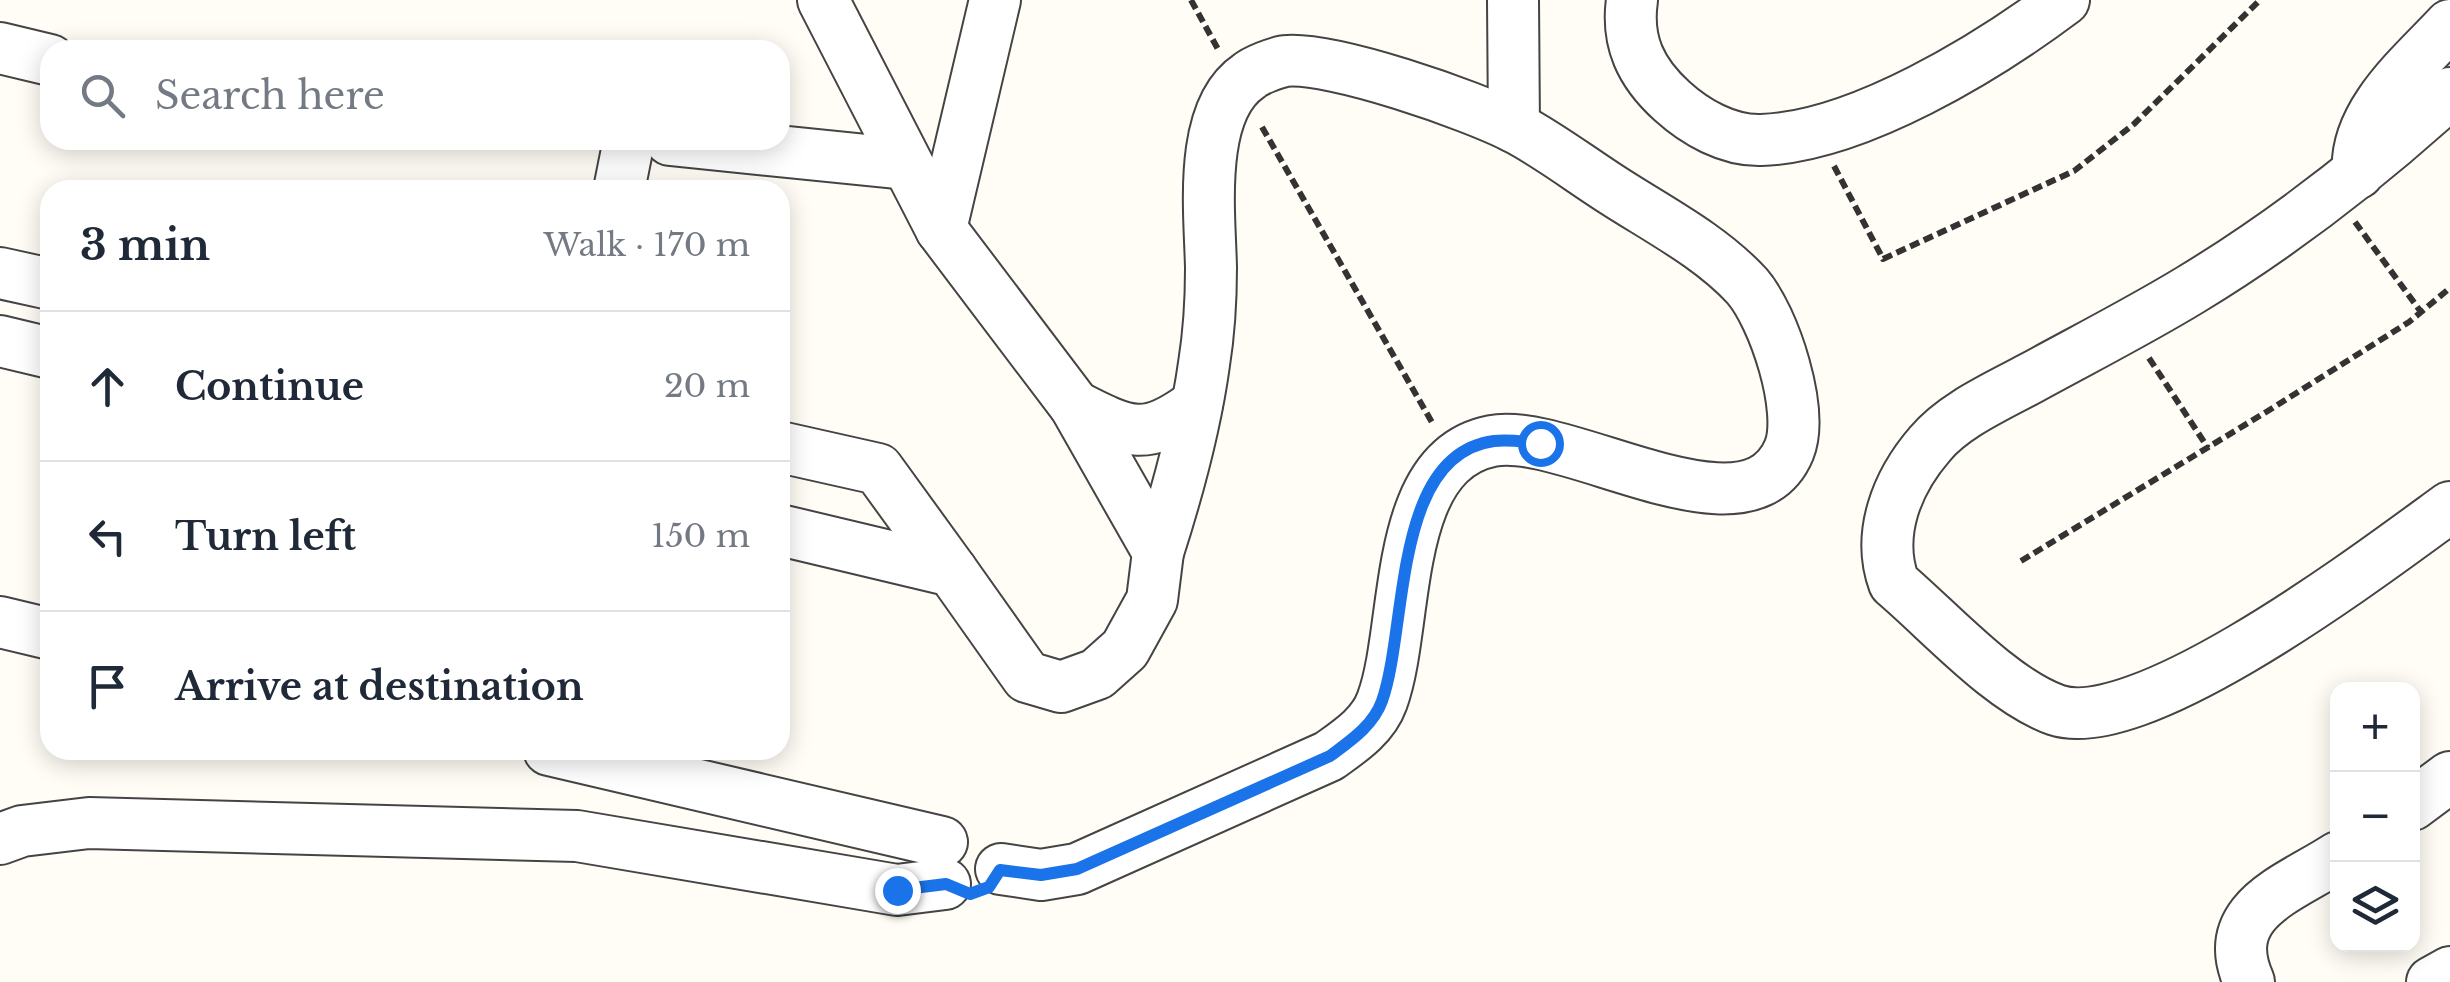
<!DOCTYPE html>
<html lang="en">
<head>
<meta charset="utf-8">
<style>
	body { margin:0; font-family:"Libre Baskerville",serif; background:#f6f6f7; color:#1f2937 }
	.controls { position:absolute; right:30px; bottom:30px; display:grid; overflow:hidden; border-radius:20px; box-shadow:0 5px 25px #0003 }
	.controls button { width:90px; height:90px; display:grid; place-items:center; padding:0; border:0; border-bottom:2px solid #e0e1e3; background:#fff; color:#1f2937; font:50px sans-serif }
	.stop { position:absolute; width:30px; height:30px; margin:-22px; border:8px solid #1a73e8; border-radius:50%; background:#fff }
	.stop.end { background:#1a73e8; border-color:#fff; box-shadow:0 2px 10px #0008 }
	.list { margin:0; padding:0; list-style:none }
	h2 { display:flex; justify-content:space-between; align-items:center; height:130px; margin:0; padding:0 40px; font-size:42px }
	h2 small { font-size:32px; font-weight:400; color:#747a83 }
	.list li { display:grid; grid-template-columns:65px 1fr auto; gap:30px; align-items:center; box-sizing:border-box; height:150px; padding:0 40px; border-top:2px solid #e0e1e3 }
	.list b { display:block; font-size:38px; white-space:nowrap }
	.list em { font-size:32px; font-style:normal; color:#747a83 }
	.icon { flex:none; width:55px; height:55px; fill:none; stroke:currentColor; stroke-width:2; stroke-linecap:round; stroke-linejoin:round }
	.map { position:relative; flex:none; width:2450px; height:982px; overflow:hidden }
	.search { position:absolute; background:#fff; box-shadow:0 5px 25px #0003; left:40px; top:40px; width:750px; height:110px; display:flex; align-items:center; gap:25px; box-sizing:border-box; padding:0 35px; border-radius:30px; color:#747a83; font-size:38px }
	.panel { position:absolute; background:#fff; box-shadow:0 5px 25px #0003; left:40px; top:180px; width:750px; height:580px; border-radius:30px }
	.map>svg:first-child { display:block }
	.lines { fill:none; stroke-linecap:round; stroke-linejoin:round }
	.minor-casing { stroke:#444; stroke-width:54 }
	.path { stroke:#333; stroke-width:6; stroke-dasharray:10 5; stroke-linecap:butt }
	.minor { stroke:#fff; stroke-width:50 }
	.route { stroke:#1a73e8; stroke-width:12 }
</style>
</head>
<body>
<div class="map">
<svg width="2450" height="982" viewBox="0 0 2450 982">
	<rect width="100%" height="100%" fill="#fffdf5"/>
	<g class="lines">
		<defs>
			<g id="minor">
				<path d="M1513 0 1514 127"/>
				<path d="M1632 0C1626 42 1641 73 1672 101 1695 122 1728 141 1761 140 1858 137 1988 57 2064 0"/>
				<path d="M0 48 50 60"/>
				<path d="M2450 93C2370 166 2284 233 2190 290 2139 321 2084 349 2031 378 1998 396 1954 415 1930 444 1897 482 1876 534 1894 583 1940 622 2000 690 2056 710 2142 739 2377 560 2450 507"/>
				<path d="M670 140 906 164"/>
				<path d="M2358 173C2353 114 2413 65 2450 25"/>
				<path d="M619 190 629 140"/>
				<path d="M941 229 995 0"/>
				<path d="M0 273 50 284"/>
				<path d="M0 341 50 353"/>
				<path d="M1075 406C1130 434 1145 442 1197 404"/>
				<path d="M780 447 878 469 952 571"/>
				<path d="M780 530 952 571 1027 677 1061 687 1097 674 1125 649 1152 600 1158 552 1075 406 941 229 823 0"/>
				<path d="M0 622 50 634"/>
				<path d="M549 750 942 842"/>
				<path d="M2412 805 2450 777"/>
				<path d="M0 839 22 831 89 823 577 836 897 890 945 884"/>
				<path d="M1001 869 1041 875 1077 869 1329 756C1350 741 1373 726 1382 701 1410 626 1390 461 1492 441 1567 426 1748 548 1789 450 1805 411 1774 317 1747 286 1710 246 1659 220 1614 191 1581 170 1550 146 1516 128 1472 105 1331 56 1285 61 1275 63 1256 70 1249 76 1197 111 1210 214 1211 268 1211 299 1209 333 1204 364 1195 429 1178 490 1158 552"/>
				<path d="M2249 982C2217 910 2289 889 2338 857"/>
				<path d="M2432 982 2450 972"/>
			</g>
		</defs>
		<use href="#minor" class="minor-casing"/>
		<g class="path">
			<path d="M1191 0 1219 51"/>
			<path d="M1262 127 1433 424"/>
			<path d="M1834 166 1883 259 2074 171 2134 124 2260 0"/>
			<path d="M2355 222 2421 312"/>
			<path d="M2149 358 2208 448"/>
			<path d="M2021 561 2271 409 2409 322 2450 288"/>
		</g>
		<use href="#minor" class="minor"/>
	</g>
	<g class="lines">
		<path class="route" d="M897 890 946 884 970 894 989 887 1000 870 1041 875 1077 869 1330 756C1350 741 1373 726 1382 701 1408 628 1392 454 1494 441 1509 439 1526 442 1540 443"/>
	</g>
</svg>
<div class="controls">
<button>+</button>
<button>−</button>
<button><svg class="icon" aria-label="layers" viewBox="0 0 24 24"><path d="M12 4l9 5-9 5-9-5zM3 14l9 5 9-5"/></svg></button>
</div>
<div class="stop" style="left:1540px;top:443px"></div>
<div class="stop end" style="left:897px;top:890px"></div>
<div class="search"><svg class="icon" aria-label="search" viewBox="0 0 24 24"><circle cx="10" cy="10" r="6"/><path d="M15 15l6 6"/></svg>Search here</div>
<section class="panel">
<h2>3 min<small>Walk · 170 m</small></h2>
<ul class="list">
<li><svg class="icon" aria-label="ahead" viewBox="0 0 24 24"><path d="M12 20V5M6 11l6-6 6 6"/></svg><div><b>Continue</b></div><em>20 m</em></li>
<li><svg class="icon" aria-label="left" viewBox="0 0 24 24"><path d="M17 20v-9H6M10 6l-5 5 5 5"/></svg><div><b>Turn left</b></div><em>150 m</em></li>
<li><svg class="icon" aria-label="arrive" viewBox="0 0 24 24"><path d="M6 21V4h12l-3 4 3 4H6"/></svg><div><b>Arrive at destination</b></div></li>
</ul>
</section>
</div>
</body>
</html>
